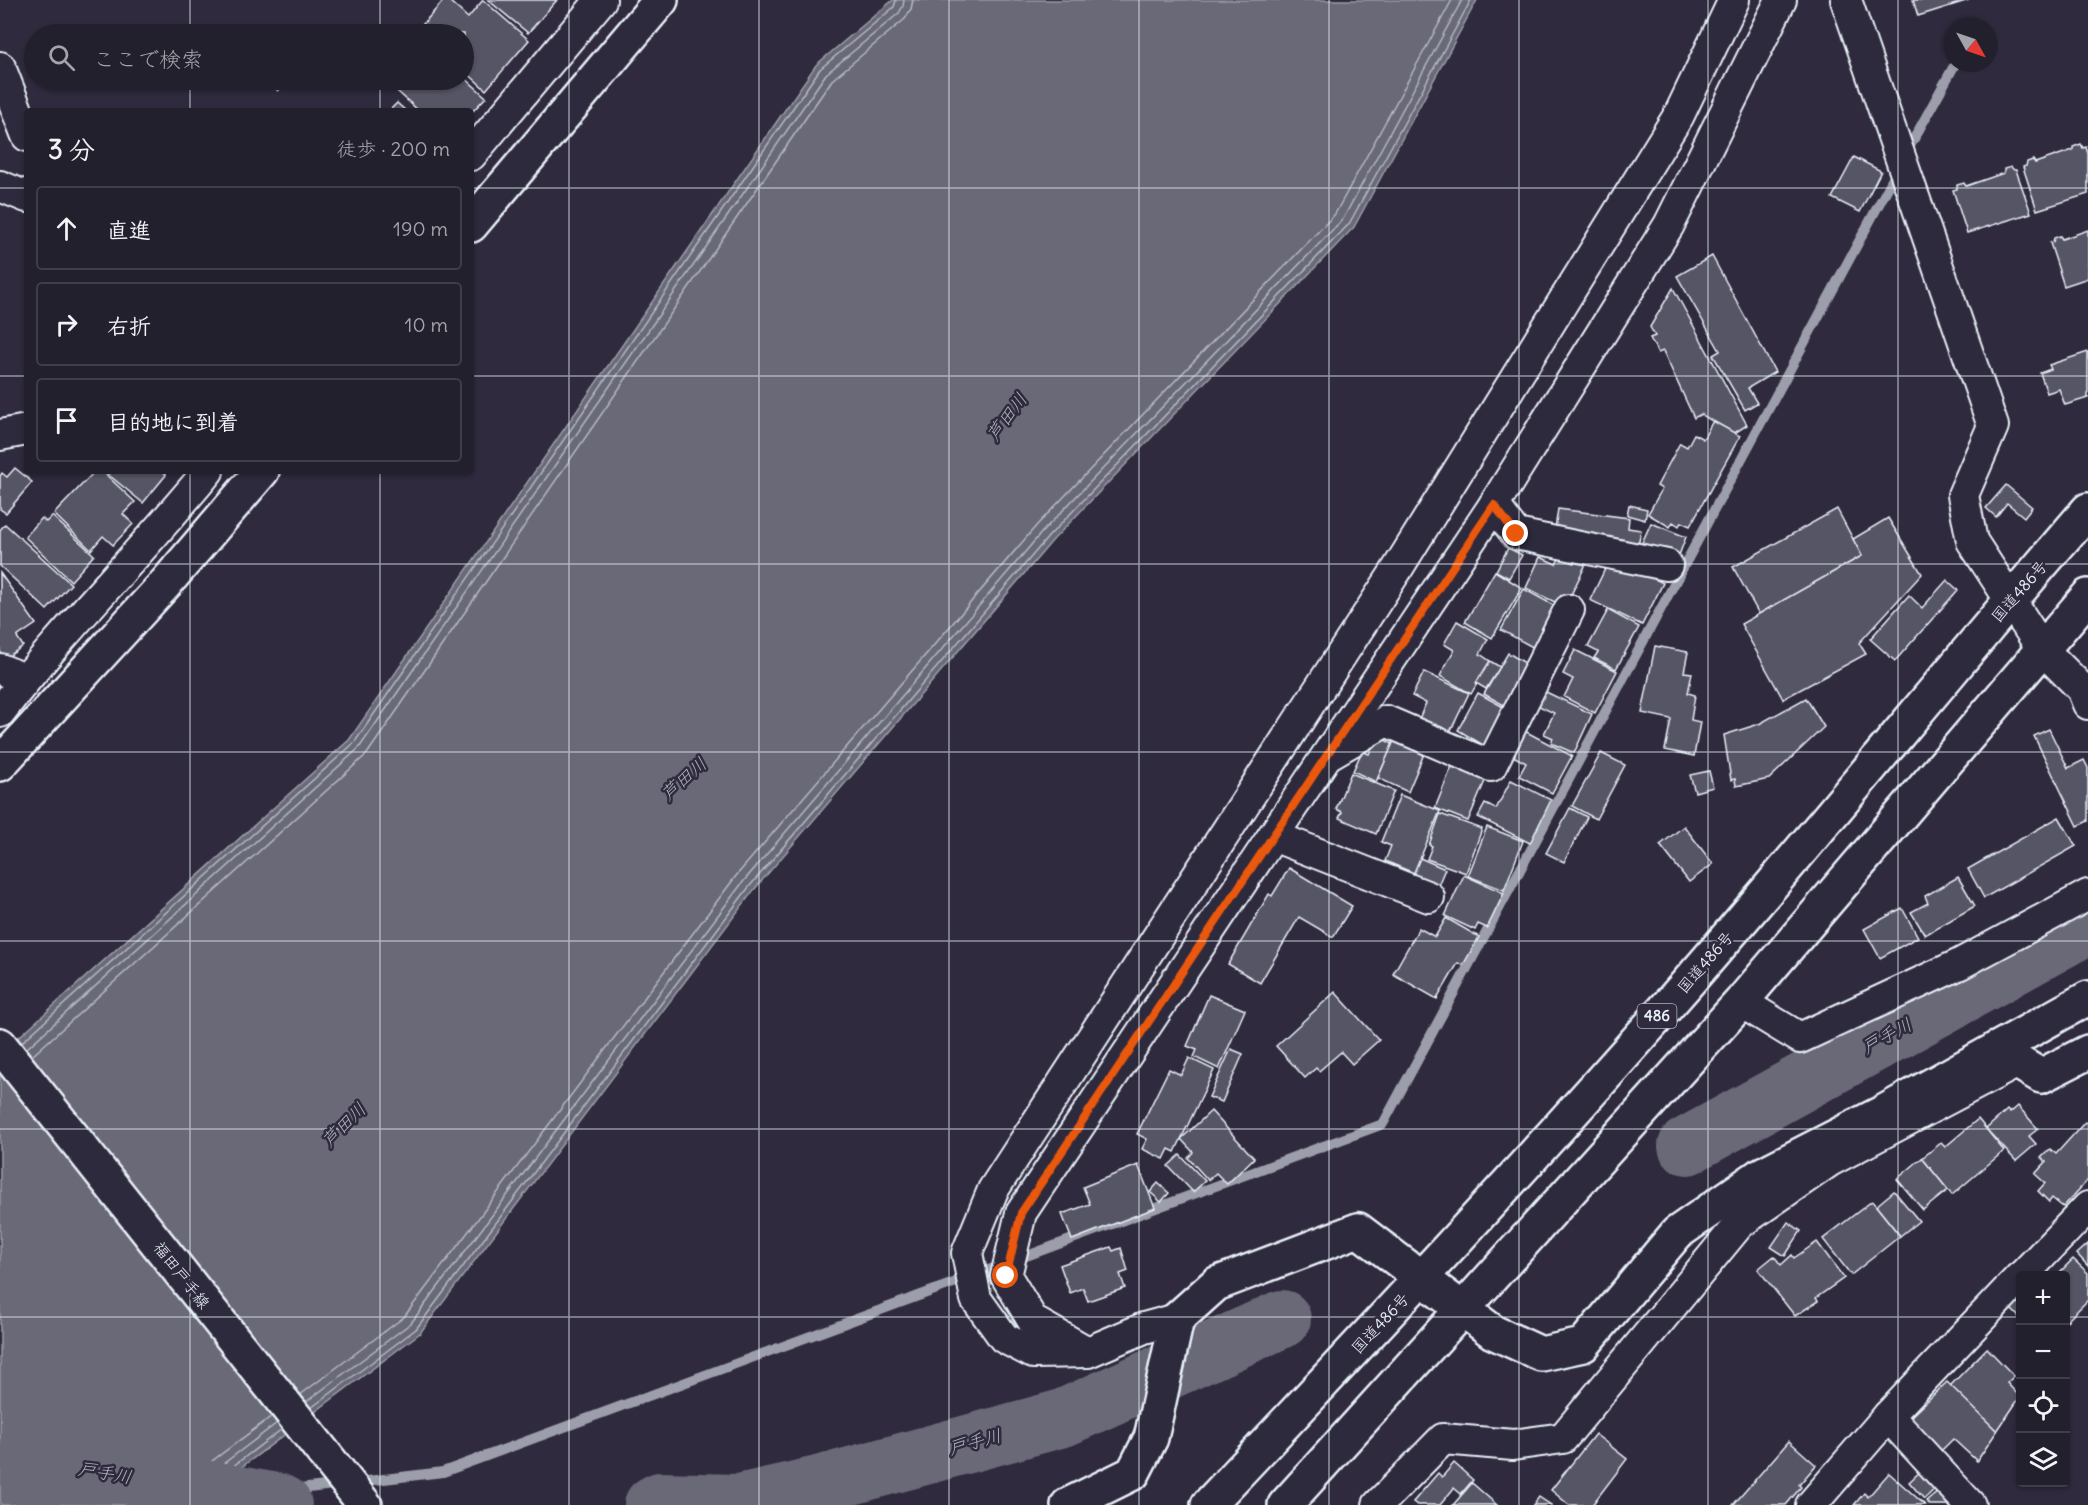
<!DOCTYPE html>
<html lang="ja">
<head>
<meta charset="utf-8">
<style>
	body { margin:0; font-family:Delius,"Klee One",sans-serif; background:#2b2836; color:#f1f3f6 }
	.controls { position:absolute; right:18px; bottom:18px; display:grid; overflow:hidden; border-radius:6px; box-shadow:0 2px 4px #0004 }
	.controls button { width:54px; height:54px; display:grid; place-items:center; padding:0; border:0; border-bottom:2px solid #403e4a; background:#23202e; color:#f1f3f6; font:30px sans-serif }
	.compass { position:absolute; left:1944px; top:18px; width:54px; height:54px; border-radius:50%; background:#23202e; box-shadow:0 2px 4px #0004; rotate:130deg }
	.stop { position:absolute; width:18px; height:18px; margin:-14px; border:4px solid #ea580c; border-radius:50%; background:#fff }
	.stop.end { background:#ea580c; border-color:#fff; box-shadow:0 2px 6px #0008 }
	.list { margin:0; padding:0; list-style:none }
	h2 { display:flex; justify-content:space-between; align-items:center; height:78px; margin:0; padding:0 24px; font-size:26px }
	h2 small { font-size:20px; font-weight:400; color:#a3a3aa }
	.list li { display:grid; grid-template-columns:39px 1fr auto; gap:18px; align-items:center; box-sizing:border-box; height:84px; margin:0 12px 12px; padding:0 12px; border:2px solid #403e4a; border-radius:6px }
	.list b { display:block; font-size:22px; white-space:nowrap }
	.list em { font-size:20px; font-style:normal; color:#a3a3aa }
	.icon { flex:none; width:33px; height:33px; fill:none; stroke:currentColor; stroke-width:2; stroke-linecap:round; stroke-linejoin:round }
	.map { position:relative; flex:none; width:2088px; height:1505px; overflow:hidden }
	.search { position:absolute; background:#23202e; box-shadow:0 2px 4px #0004; left:24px; top:24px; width:450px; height:66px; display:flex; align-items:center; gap:15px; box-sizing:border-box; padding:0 21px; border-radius:33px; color:#a3a3aa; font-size:22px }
	.panel { position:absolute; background:#23202e; box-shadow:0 2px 4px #0004; left:24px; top:108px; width:450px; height:366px; border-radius:6px }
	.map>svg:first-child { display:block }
	.water { fill:#696978; stroke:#9c9fab; stroke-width:1.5 }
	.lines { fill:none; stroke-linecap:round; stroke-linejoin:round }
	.shore { stroke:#b5bbc5; stroke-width:1.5 }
	.stream { stroke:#9c9fab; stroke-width:10 }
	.river { stroke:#696978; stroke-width:58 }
	.building { fill:#575565; stroke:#e8f1f8; stroke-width:1.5 }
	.street-casing { stroke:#e8f1f8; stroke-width:34 }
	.secondary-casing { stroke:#e8f1f8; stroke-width:38 }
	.highway-casing { stroke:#e8f1f8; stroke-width:38 }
	.street { stroke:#2f2a3d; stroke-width:30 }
	.secondary { stroke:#2f2a3d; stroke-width:33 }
	.highway { stroke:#2f2a3d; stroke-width:33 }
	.route { stroke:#ea580c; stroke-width:8 }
	.grid { fill:none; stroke:#e8f1f8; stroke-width:1.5; stroke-opacity:0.55 }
	.labels { text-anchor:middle; stroke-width:5; stroke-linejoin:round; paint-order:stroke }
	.shield { fill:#2f2a3d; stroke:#b0b5c0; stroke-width:1.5 }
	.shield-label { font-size:15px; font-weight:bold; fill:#e8f1f8 }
	.street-label { font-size:16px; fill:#e8f1f8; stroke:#2f2a3d }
	.water-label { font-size:18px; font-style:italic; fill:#afb4be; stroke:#2f2a3d }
</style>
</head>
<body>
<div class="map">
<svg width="2088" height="1505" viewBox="0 0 2088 1505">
	<rect width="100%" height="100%" fill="#2f2a3d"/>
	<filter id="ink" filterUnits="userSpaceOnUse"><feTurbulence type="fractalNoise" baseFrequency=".0167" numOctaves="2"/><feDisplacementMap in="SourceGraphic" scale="12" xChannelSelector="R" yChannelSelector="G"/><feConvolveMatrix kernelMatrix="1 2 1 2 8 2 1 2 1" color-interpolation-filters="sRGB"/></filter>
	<g filter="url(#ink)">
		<path class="water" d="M893 0H1477L1354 227 1053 540 753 891 420 1333 191 1505H0V1054L349 740 816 65Z"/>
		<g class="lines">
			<g class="shore">
				<path d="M21 1043 354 743 820 69 894 7 896 0"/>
				<path d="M26 1049 359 748 826 74 899 13 903 6 904 0"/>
				<path d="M32 1056 367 754 832 80 905 19 911 9 913 0"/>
				<path d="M300 1395 404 1317 736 876 1037 525 1335 214 1452 0"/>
				<path d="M306 1402 411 1323 743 882 1043 531 1343 219 1462 0"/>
				<path d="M311 1408 416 1329 749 887 1049 536 1349 224 1471 0"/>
				<path d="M172 1505 173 1495 180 1485 272 1416"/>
				<path d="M181 1505V1498L186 1492 277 1423"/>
				<path d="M188 1505 191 1498 282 1429"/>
			</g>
			<g class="stream">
				<path d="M1905 155 1954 66"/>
				<path d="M208 1482 283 1491 443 1472 1383 1124 1898 169"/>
			</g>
			<g class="river">
				<path d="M1687 1146 2088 925"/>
				<path d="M130 1476 277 1502 283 1505"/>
				<path d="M653 1505 660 1501 739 1503 818 1485 1063 1418 1282 1319"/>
			</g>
		</g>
		<g class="building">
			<path d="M444 0H448L468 18 483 0 529 40 486 90 464 70V34H421L417 31Z"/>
			<path d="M488 0H557L528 33Z"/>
			<path d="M1913 0H1969L1918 16Z"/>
			<path d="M464 77 486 97 471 113V111H419L397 91 408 80H464Z"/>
			<path d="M268 80H289L278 91Z"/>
			<path d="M397 103 406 111H389Z"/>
			<path d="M2081 144 2083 148 2086 147 2088 154V194L2037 210 2023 167 2026 166 2027 162 2033 160 2035 163 2073 150V147Z"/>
			<path d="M1854 157 1881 171 1860 212 1832 198Z"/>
			<path d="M2011 167 2014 170H2016L2031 213 1967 233 1953 190 1957 189V185L1964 183 1966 186 2004 173V169Z"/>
			<path d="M2088 230V278L2064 286 2050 243 2053 242 2054 238 2060 236 2062 239Z"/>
			<path d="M1712 256 1775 372 1748 388 1757 403 1745 410 1713 355 1720 351 1677 276Z"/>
			<path d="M1673 288 1747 425 1733 434 1701 414 1694 418 1663 351 1658 353 1650 338 1655 336 1650 327Z"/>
			<path d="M2088 352V398L2065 405 2059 389 2047 393 2040 373 2051 369 2049 365Z"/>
			<path d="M1713 421 1740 436 1690 526 1681 522 1679 526 1673 522 1670 527 1648 514 1662 489 1657 486 1680 443 1687 447 1694 434 1703 439Z"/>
			<path d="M15 468 32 482 6 513 0 509V476L2 473 7 477Z"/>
			<path d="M95 471H102L135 502 123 514 133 524 113 545 103 536 91 550 54 514Z"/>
			<path d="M104 471H162L166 475 143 503Z"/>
			<path d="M2006 485 2032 507 2024 517 2007 503 1996 517 1986 508Z"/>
			<path d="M1629 505 1647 509 1645 520 1627 515Z"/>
			<path d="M1558 509 1629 518 1628 528 1641 530 1638 547 1554 535Z"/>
			<path d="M1837 509 1862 556 1759 614 1733 567Z"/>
			<path d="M52 516 94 555 71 581 25 537 42 518 46 522Z"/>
			<path d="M1888 518 1922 574 1859 643 1866 654 1783 699 1741 624 1862 556 1853 539Z"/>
			<path d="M1651 523 1686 537 1676 563 1640 547Z"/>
			<path d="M5 524 71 584 47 610 0 566V530Z"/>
			<path d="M1508 548 1522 555 1509 578 1496 571Z"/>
			<path d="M1540 557 1556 564 1560 557 1573 563 1574 558 1586 564 1565 607 1526 588Z"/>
			<path d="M1608 563 1627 565 1663 583 1642 625 1590 600Z"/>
			<path d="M1495 571 1522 588 1492 638 1465 622Z"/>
			<path d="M0 573 36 624 17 637 23 646 0 662Z"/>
			<path d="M1947 580 1958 590 1895 661 1870 639 1909 595 1922 608Z"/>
			<path d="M1524 589 1564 611 1540 651 1501 630Z"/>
			<path d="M1608 610 1639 627 1616 669 1594 658 1598 652 1588 647Z"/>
			<path d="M1457 621 1488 639 1480 654 1490 661 1471 694 1440 676 1454 650 1444 644Z"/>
			<path d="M1655 646 1688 652 1684 672 1692 673 1688 693 1695 695 1691 720 1700 722 1694 756 1665 750 1671 719 1642 713Z"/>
			<path d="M1575 650 1617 671 1595 713 1564 697 1573 679 1563 674Z"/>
			<path d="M1508 653 1532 667 1509 708 1484 694Z"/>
			<path d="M1490 661 1500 667 1486 689 1476 683Z"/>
			<path d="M1424 672 1469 693 1448 736 1418 721 1426 703 1412 696Z"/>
			<path d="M1544 691 1592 714 1574 753 1551 743 1553 738 1544 734 1554 713 1537 705Z"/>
			<path d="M1478 693 1509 710 1488 748 1458 730Z"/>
			<path d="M1806 698 1824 727 1769 779 1736 786 1735 779 1731 780 1724 735 1759 724Z"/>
			<path d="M1519 728 1572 756 1552 793 1519 776 1526 763 1506 752Z"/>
			<path d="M2049 729 2068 768 2084 760 2088 768V821L2078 826 2034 736Z"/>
			<path d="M1377 736 1393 744 1376 782 1353 771 1362 751 1369 754Z"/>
			<path d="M1396 736 1426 749 1408 792 1378 778Z"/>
			<path d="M1601 753 1625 765 1596 819 1572 806Z"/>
			<path d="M1464 763 1488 774 1468 821 1435 808 1452 766 1461 770Z"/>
			<path d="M1709 771 1713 787 1695 792 1690 775Z"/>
			<path d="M1351 773 1394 791 1376 834 1339 818 1342 812 1336 809Z"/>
			<path d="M1511 780 1551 800 1530 843 1478 817 1485 804 1496 809Z"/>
			<path d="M1400 795 1440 811 1414 873 1385 861 1391 846 1381 842Z"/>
			<path d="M1570 808 1587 817 1564 862 1546 853Z"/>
			<path d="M1440 814 1482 829 1466 873 1427 859 1432 846 1429 845Z"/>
			<path d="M2059 817 2076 846 1984 898 1968 869Z"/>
			<path d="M1684 826 1713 864 1689 882 1660 845Z"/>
			<path d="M1487 827 1523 841 1504 890 1468 876Z"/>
			<path d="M1420 858 1445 869 1436 890 1411 880Z"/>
			<path d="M1289 868 1352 906 1333 937 1299 917 1260 983 1228 964 1269 894 1272 896Z"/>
			<path d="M1464 875 1504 893 1487 928 1478 924 1475 930 1445 916Z"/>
			<path d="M1958 877 1975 906 1925 935 1911 912 1928 903 1925 896Z"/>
			<path d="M1902 908 1918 937 1880 958 1864 929Z"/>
			<path d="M1446 918 1479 937 1463 965 1458 963 1437 999 1393 974 1419 928 1435 937Z"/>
			<path d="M1335 992 1379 1040 1352 1064 1341 1052 1319 1071 1316 1068 1305 1078 1276 1046Z"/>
			<path d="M1209 995 1245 1010 1219 1069 1194 1057 1197 1050 1187 1046Z"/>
			<path d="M1231 1049 1243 1054 1222 1102 1209 1097Z"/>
			<path d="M1189 1058 1214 1070 1175 1152 1169 1149 1164 1159 1142 1149 1147 1139 1137 1134 1169 1069 1181 1075Z"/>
			<path d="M2018 1106 2038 1129 2029 1136 2036 1144 2016 1161 1986 1129 2007 1110 2010 1113Z"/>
			<path d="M1211 1111 1254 1158 1227 1184 1216 1173 1208 1180 1188 1158 1193 1152 1181 1139Z"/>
			<path d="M1978 1119 2004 1151 1952 1195 1922 1158 1941 1143 1945 1147Z"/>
			<path d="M2085 1122 2088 1124V1180L2063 1207 2052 1198 2049 1202 2038 1191 2045 1183 2035 1174 2046 1162 2041 1158 2050 1149 2056 1154Z"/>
			<path d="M1180 1155 1205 1181 1193 1192 1168 1166Z"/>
			<path d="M1922 1158 1948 1190 1923 1210 1897 1179Z"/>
			<path d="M1138 1165 1155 1208 1072 1240 1062 1214 1090 1204 1083 1187Z"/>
			<path d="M1158 1183 1169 1193 1161 1202 1150 1192Z"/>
			<path d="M1894 1191 1919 1221 1900 1236 1876 1206Z"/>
			<path d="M1872 1201 1900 1236 1851 1275 1823 1239Z"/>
			<path d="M1788 1222 1801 1231 1785 1256 1771 1247Z"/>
			<path d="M1817 1242 1844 1278 1816 1298 1818 1301 1795 1316 1758 1269 1774 1256 1781 1265 1792 1255 1794 1258Z"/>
			<path d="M2088 1244V1266L2077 1254Z"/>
			<path d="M1111 1247 1113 1251 1121 1248 1128 1271 1120 1274 1125 1288 1088 1301 1083 1288 1070 1293 1060 1265Z"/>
			<path d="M2073 1259 2088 1273V1300L2066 1322V1276H2056Z"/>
			<path d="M2020 1299V1318L2011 1309Z"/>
			<path d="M1987 1348 2014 1376 2007 1383 2020 1397 1997 1431 1950 1386Z"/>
			<path d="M1947 1382 1997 1431 1977 1461 1953 1439 1937 1455 1908 1419Z"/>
			<path d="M1595 1434 1627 1459 1592 1505H1569L1551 1490Z"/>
			<path d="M1789 1441 1816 1465 1799 1485 1801 1487 1786 1505H1733Z"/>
			<path d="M1454 1463 1473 1480 1461 1494 1454 1488 1440 1505H1417L1413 1502 1438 1473 1442 1477Z"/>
			<path d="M1923 1469 1938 1486 1924 1499 1909 1482Z"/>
			<path d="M1889 1473 1925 1505H1854L1864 1493 1868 1497Z"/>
			<path d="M1472 1483 1497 1505H1453Z"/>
			<path d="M1939 1490 1952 1505H1930L1926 1501Z"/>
			<path d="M1539 1497 1551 1505H1533Z"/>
		</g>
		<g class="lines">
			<defs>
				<g id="street">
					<path d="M1846 0 1993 426 1963 495 1972 541 2042 649 2082 689 2088 704"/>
					<path d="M0 67 27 136"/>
					<path d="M471 155 601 0"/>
					<path d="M0 186 27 197"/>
					<path d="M0 435 27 430"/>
					<path d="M1494 505 1516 534 1667 565"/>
					<path d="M0 669 25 679"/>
					<path d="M0 712C65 628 141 553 208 471"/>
					<path d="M1331 753 1386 721 1491 766 1569 610"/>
					<path d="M1273 836 1429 897"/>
					<path d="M1741 1002 1800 1038 1960 964 2088 895"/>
					<path d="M2022 1276 2088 1207"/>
					<path d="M1177 1319 1144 1328 1088 1352 1033 1353 1004 1338 976 1299 967 1253 993 1190 1396 571 1679 115 1734 0"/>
					<path d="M1086 1351 1033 1321 1006 1276 1021 1213 1494 505 1669 225 1781 0"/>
					<path d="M1888 1416 1970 1505"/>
					<path d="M1378 1505 1443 1439 1513 1445 1563 1438 1740 1223 1830 1161 2018 1062"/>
					<path d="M1811 1505 1888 1416 2020 1277"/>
				</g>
				<g id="secondary">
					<path d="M471 225 661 0"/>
					<path d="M0 764 166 583 262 471"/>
					<path d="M0 1045 365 1505"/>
					<path d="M1996 1049 2041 1076 2088 1052"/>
					<path d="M1068 1505 1133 1473 1151 1438 1177 1319 1216 1284 1358 1230 1493 1332 1541 1354 1583 1345 1677 1233 1759 1176 1882 1113 2088 998"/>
				</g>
				<g id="highway">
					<path d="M1208 1505C1376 1327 1544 1148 1704 964 1834 814 1958 660 2088 510"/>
					<path d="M1285 1505 1741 1002 2088 596"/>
				</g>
			</defs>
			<use href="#street" class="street-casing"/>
			<use href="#secondary" class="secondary-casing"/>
			<use href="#highway" class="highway-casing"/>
			<use href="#street" class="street"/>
			<use href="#secondary" class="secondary"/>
			<use href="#highway" class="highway"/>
		</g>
	</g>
	<g class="lines" filter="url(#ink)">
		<path class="route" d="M1006 1276 1021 1213 1494 505 1516 534"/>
	</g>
	<path class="grid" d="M190 0V34M380 0V34M569 0V1505M759 0V1505M949 0V1505M1139 0V1505M1329 0V1505M1519 0V1505M1708 0V1505M1898 0V1505M190 80V111M380 80V111M0 188H27M471 188H2088M0 376H27M471 376H2088M190 471V1505M380 471V1505M0 564H2088M0 752H2088M0 941H2088M0 1129H2088M0 1317H2020M2066 1317H2088"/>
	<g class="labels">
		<rect class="shield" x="1637.5" y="1004" width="39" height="24" rx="4.5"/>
		<g class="shield-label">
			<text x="1657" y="1021">486</text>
		</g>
		<g class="street-label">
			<text transform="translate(2019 591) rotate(-49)" y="6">国道486号</text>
			<text transform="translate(1705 962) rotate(-49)" y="6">国道486号</text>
			<text transform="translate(182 1275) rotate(52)" y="6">福田戸手線</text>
			<text transform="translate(1380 1323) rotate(-47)" y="6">国道486号</text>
		</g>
		<g class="water-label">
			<text transform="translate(1007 417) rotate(-53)" y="6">芦田川</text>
			<text transform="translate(684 779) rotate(-42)" y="6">芦田川</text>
			<text transform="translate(1887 1036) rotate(-29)" y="6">戸手川</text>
			<text transform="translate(344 1125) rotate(-45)" y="6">芦田川</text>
			<text transform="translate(975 1442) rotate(-15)" y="6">戸手川</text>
			<text transform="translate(105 1473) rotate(10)" y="6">戸手川</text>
		</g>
	</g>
</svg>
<div class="controls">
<button>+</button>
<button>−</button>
<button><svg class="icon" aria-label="locate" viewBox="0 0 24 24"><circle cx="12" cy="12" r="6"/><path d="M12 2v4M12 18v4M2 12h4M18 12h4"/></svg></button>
<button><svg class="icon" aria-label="layers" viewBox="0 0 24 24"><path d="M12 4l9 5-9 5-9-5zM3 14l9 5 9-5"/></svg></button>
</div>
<svg class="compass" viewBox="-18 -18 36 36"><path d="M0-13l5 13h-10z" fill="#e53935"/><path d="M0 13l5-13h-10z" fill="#a3a3aa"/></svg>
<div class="stop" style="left:1006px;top:1276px"></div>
<div class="stop end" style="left:1516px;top:534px"></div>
<div class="search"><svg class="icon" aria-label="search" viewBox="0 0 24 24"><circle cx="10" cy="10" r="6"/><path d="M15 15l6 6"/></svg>ここで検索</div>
<section class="panel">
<h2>3 分<small>徒歩 · 200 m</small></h2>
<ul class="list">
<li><svg class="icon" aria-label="ahead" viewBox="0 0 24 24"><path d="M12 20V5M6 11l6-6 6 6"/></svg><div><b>直進</b></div><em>190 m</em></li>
<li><svg class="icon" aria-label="right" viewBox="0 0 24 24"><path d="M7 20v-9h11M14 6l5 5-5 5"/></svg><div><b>右折</b></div><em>10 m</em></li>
<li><svg class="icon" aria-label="arrive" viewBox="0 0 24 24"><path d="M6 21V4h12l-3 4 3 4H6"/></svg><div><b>目的地に到着</b></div></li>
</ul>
</section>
</div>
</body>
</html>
